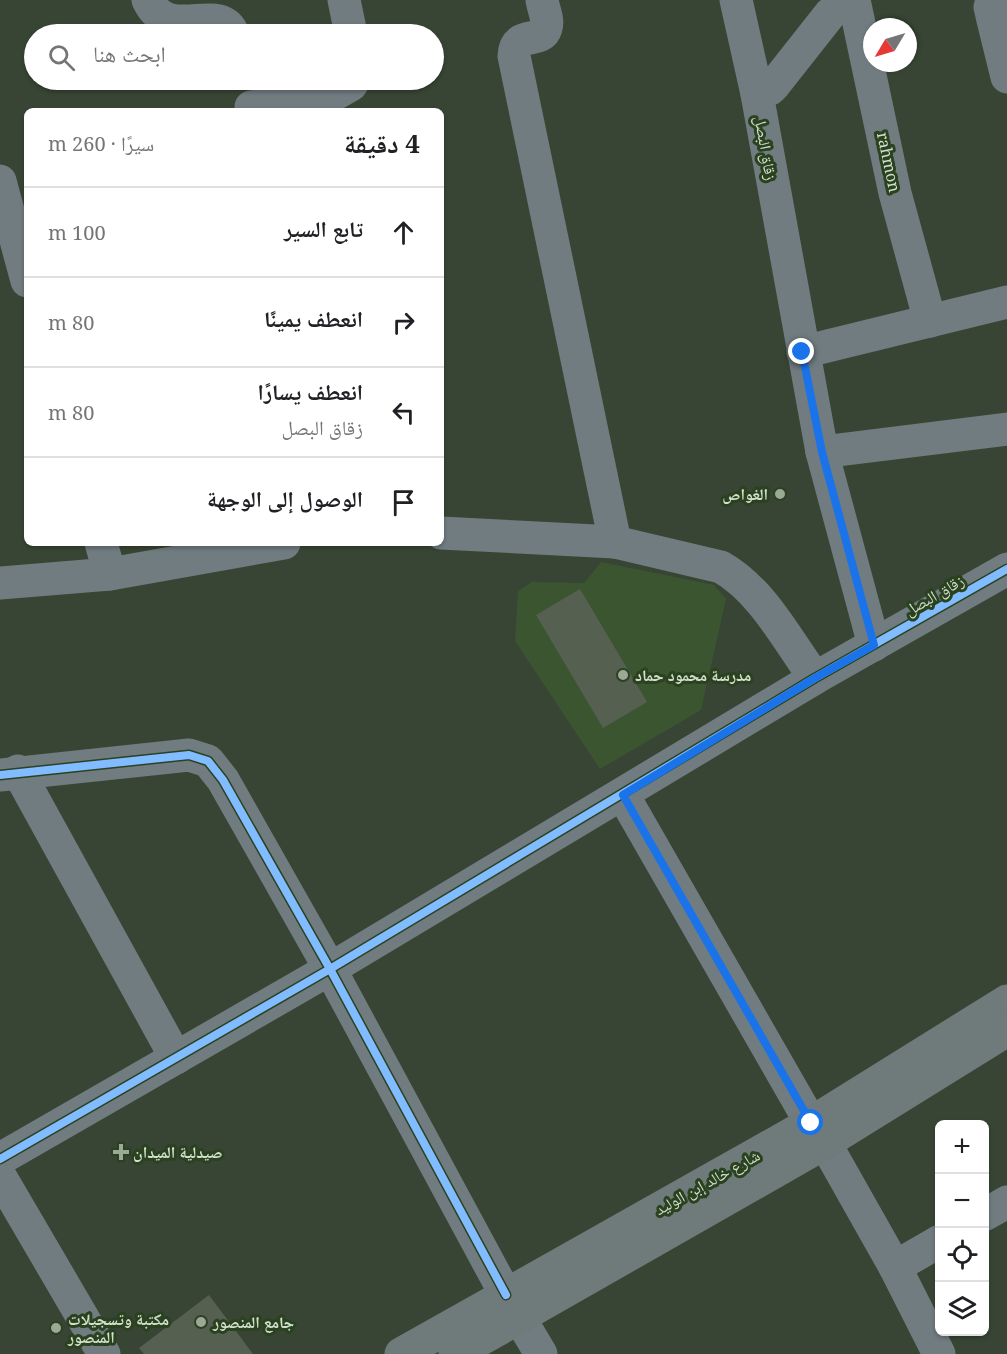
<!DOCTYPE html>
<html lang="ar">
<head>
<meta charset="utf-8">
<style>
	body { margin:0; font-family:"Noto Serif","Noto Naskh Arabic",serif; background:#f2f2f2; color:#202124; direction:rtl }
	.controls { position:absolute; right:18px; bottom:18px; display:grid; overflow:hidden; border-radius:9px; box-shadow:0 2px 4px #0004 }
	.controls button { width:54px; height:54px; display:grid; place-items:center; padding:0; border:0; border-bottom:2px solid #e0e0e0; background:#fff; color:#202124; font:30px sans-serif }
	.compass { position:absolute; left:863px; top:18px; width:54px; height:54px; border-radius:50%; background:#fff; box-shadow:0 2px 4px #0004; rotate:232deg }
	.stop { position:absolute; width:18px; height:18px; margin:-14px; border:4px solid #1a73e8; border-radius:50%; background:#fff }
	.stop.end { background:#1a73e8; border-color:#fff; box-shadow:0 2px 6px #0008 }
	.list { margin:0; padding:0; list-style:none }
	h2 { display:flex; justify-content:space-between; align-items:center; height:78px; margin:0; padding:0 24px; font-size:26px }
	h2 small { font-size:20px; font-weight:400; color:#757577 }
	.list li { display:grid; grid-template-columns:39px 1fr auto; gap:18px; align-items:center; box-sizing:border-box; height:90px; padding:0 24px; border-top:2px solid #e0e0e0 }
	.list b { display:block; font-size:22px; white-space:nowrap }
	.list p { margin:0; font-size:20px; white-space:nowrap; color:#757577 }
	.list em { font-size:20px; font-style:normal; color:#757577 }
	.icon { flex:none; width:33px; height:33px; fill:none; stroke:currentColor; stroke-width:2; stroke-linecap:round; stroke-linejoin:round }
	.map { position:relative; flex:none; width:1007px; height:1354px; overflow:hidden; direction:ltr }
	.search { position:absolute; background:#fff; box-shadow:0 2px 4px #0004; left:24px; top:24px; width:420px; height:66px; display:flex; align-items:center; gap:15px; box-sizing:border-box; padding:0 21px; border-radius:33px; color:#757577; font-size:22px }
	.panel { position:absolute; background:#fff; box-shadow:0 2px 4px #0004; left:24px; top:108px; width:420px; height:438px; border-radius:9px; direction:rtl }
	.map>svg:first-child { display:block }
	.built { fill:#3b5531 }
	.building { fill:#556050 }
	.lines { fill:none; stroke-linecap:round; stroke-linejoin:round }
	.minor { stroke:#717c80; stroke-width:33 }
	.major { stroke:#6f7b7b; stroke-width:33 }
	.cycleway-casing { stroke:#2b4221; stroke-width:11 }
	.cycleway { stroke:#80bcff; stroke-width:8 }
	.route { stroke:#1a73e8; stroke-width:8 }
	.poi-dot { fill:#9ba996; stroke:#2b4221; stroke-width:2 }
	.labels { text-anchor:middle; stroke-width:6; stroke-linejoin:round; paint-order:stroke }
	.street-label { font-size:16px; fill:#d1dfcb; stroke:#2b4221 }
	.poi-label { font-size:16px; font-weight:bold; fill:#d1dfcb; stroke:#2b4221; text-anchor:start }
</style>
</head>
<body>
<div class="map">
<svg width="1007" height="1354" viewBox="0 0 1007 1354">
	<rect width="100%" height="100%" fill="#384534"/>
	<path class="built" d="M601 562 714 585 726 599 701 710 600 769 515 641 518 591 532 582 584 583Z"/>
	<g class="building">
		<path d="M580 589 647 702 603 728 536 615Z"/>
		<path d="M209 1295 253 1354H144L139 1348Z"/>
	</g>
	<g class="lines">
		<g class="minor">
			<path d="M148 0C168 44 220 0 233 34"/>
			<path d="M344 0 351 34"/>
			<path d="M542 0C543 8 549 20 546 28 541 45 515 29 514 56L615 542"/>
			<path d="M736 0 757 94 822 452 874 645"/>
			<path d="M854 0 895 193 930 321"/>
			<path d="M992 0 990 7 992 16 1007 77"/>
			<path d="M757 94 770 89 774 85 830 14 837 8 854 2"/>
			<path d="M251 107 337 93 351 85 354 80"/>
			<path d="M0 181 27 281"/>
			<path d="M803 352 1007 302"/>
			<path d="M822 452 1007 429"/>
			<path d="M441 533 615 542 721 567C763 591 787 640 815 678"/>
			<path d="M101 543 110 574"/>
			<path d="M0 583 110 574 284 543"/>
			<path d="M18 771 176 1058"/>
			<path d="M0 775 189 755 208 761 223 780 330 969 506 1295"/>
			<path d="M623 795 811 1123"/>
			<path d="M825 1143 895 1267 939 1354"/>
			<path d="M0 1159 330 969 815 678 1007 569"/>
			<path d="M0 1176 104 1354"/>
			<path d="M984 1215 1007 1202"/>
			<path d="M895 1267 940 1241"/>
			<path d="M519 1317 541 1354"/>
		</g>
		<g class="major">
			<path d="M401 1354 811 1123 1007 1001"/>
			<path d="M455 1354 825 1143 1007 1030"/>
		</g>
		<defs>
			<g id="cycleway">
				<path d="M0 775 189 755 208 761 223 780 330 969 506 1295"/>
				<path d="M0 1159 330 969 815 678 1007 569"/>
			</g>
		</defs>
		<use href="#cycleway" class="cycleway-casing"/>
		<use href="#cycleway" class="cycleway"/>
	</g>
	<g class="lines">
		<path class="route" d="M802 352 822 452 874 645 815 678 623 795 811 1123"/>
	</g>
	<g class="poi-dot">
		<circle cx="780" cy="494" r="6"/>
		<circle cx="623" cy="675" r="6"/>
		<path d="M118 1143h6v6h6v6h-6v6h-6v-6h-6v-6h6z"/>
		<circle cx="201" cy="1322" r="6"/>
		<circle cx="56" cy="1328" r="6"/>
	</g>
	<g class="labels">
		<g class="street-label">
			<text transform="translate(766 148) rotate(80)" y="6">زقاق البصل</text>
			<text transform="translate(889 162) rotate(78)" y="6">rahmon</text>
			<text transform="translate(934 595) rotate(-30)" y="6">زقاق البصل</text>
			<text transform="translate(707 1182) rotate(-29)" y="6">شارع خالد إبن الوليد</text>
		</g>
		<g class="poi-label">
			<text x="768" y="500" text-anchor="end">الغواص</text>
			<text x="635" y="681">مدرسة محمود حماد</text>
			<text x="133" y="1158">صيدلية الميدان</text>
			<text x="68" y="1325">مكتبة وتسجيلات<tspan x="68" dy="18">المنصور</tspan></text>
			<text x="213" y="1328">جامع المنصور</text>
		</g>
	</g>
</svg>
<div class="controls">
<button>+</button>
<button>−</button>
<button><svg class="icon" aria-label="locate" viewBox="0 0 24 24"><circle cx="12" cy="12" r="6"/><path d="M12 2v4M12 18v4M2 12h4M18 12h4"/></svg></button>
<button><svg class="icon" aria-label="layers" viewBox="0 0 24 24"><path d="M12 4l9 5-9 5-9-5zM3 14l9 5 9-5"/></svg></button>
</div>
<svg class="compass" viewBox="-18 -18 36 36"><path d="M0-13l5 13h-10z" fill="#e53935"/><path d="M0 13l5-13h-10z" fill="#757577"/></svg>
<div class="stop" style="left:811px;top:1123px"></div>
<div class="stop end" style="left:802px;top:352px"></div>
<div class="search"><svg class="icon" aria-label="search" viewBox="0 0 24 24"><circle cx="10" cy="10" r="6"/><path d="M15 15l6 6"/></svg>ابحث هنا</div>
<section class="panel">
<h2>4 دقيقة<small>سيرًا · 260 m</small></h2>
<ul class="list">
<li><svg class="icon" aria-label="ahead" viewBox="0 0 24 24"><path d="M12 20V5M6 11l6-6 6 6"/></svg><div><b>تابع السير</b></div><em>100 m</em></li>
<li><svg class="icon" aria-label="right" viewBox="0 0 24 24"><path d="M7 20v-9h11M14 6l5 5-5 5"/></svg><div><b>انعطف يمينًا</b></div><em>80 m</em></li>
<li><svg class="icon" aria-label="left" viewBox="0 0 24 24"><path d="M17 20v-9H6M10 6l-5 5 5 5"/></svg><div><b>انعطف يسارًا</b><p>زقاق البصل</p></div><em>80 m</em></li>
<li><svg class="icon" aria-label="arrive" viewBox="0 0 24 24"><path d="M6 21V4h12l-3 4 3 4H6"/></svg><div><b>الوصول إلى الوجهة</b></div></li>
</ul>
</section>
</div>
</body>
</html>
